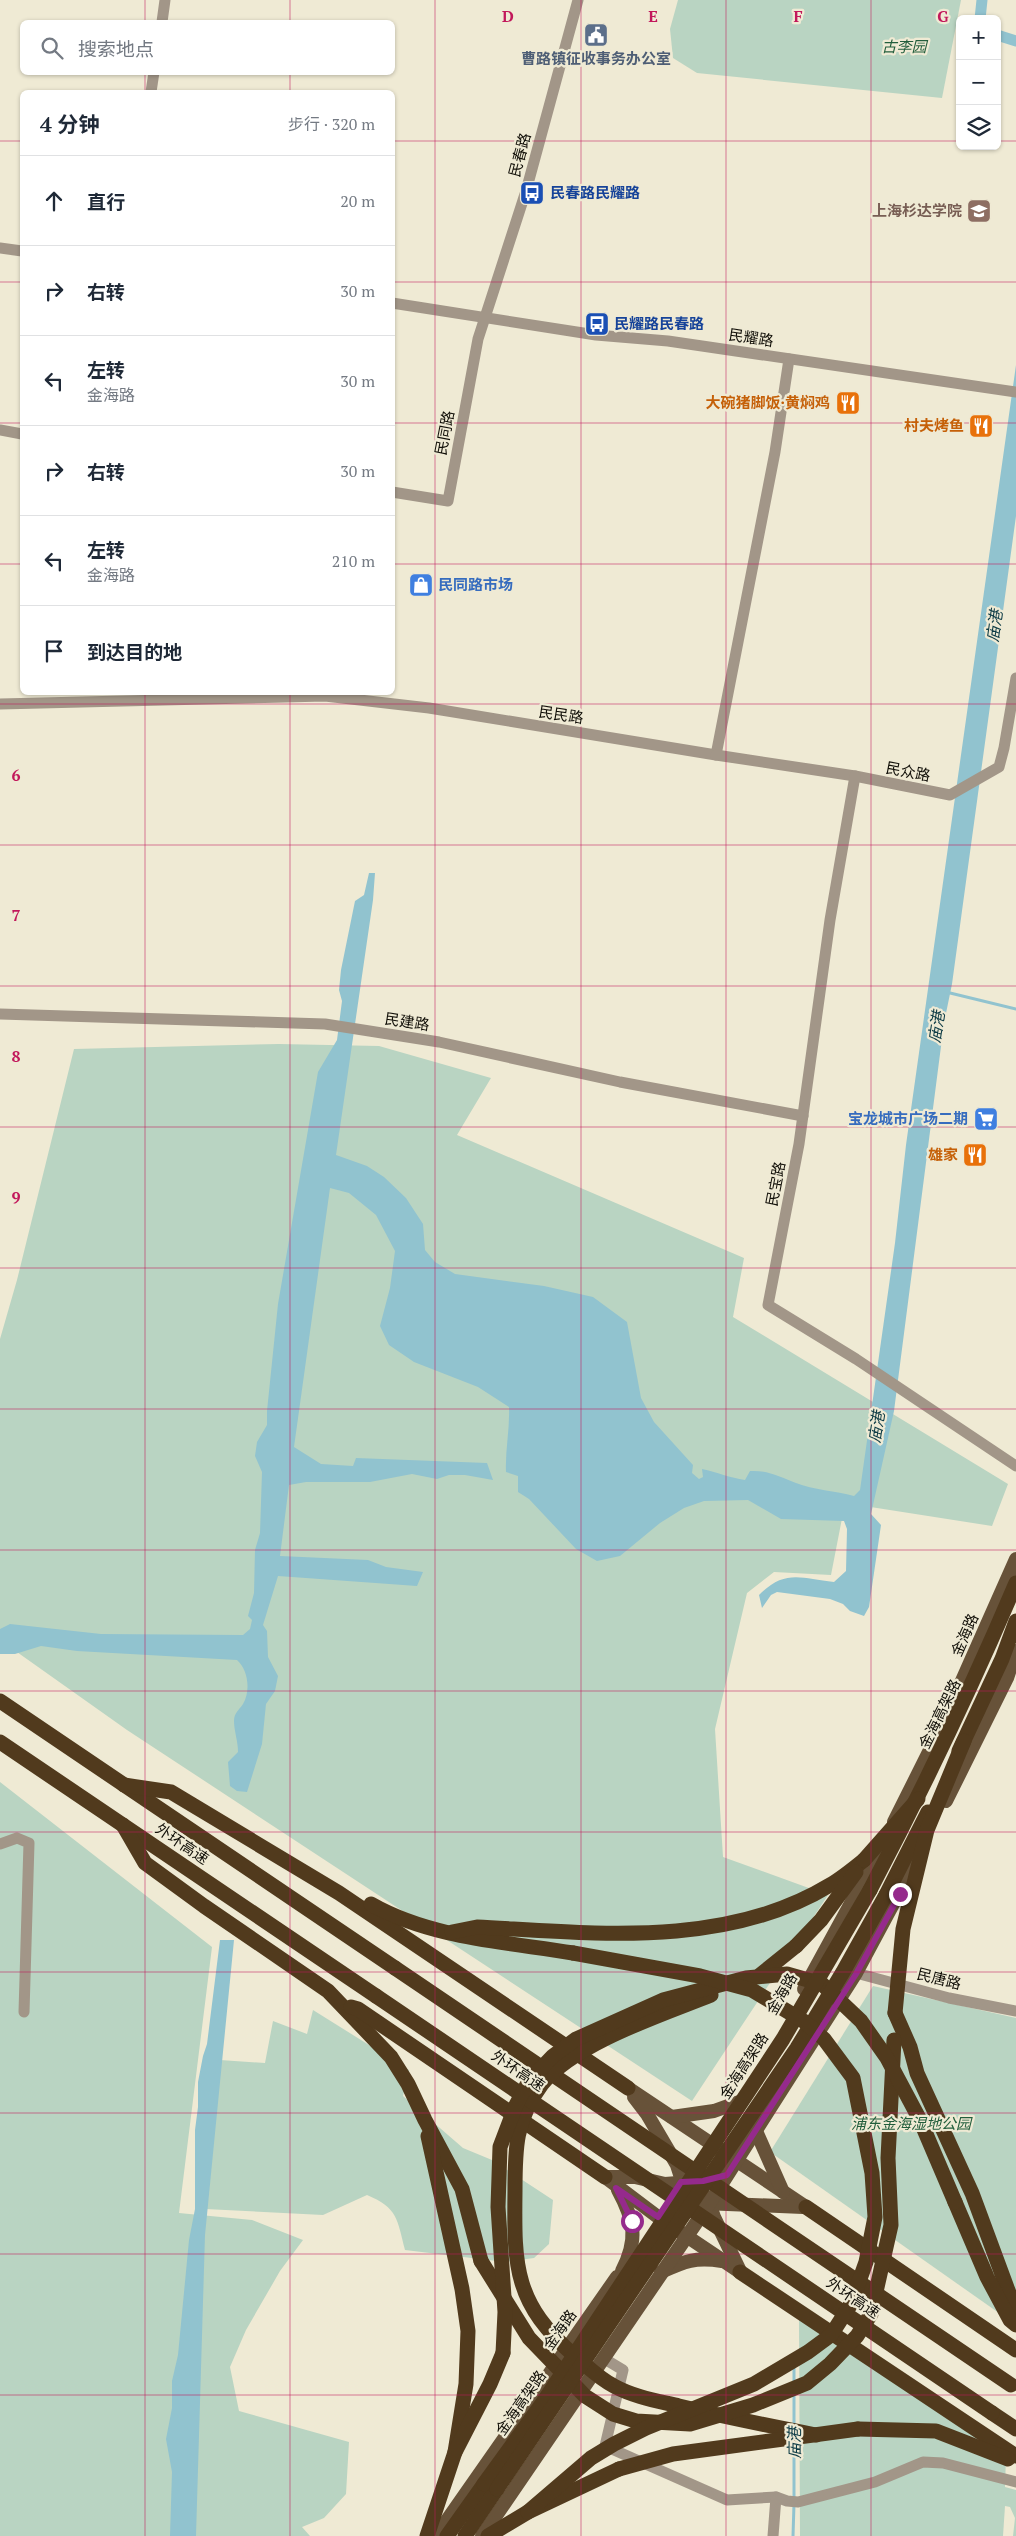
<!DOCTYPE html>
<html lang="zh">
<head>
<meta charset="utf-8">
<style>
	body { margin:0; font-family:"PT Serif","Noto Sans SC",serif; background:#f6f6f7; color:#1f2937 }
	.controls { position:absolute; right:15px; top:15px; display:grid; overflow:hidden; border-radius:8px; box-shadow:0 1px 4px #0004 }
	.controls button { width:45px; height:45px; display:grid; place-items:center; padding:0; border:0; border-bottom:1px solid #e0e1e3; background:#fff; color:#1f2937; font:25px sans-serif }
	.stop { position:absolute; width:15px; height:15px; margin:-11px; border:4px solid #952a8c; border-radius:50%; background:#fff }
	.stop.end { background:#952a8c; border-color:#fff; box-shadow:0 1px 5px #0008 }
	.list { margin:0; padding:0; list-style:none }
	h2 { display:flex; justify-content:space-between; align-items:center; height:65px; margin:0; padding:0 20px; font-size:21px }
	h2 small { font-size:16px; font-weight:400; color:#747a83 }
	.list li { display:grid; grid-template-columns:32px 1fr auto; gap:15px; align-items:center; box-sizing:border-box; height:90px; padding:0 20px; border-top:1px solid #e0e1e3 }
	.list b { display:block; font-size:19px; white-space:nowrap }
	.list p { margin:0; font-size:16px; white-space:nowrap; color:#747a83 }
	.list em { font-size:16px; font-style:normal; color:#747a83 }
	.icon { flex:none; width:28px; height:28px; fill:none; stroke:currentColor; stroke-width:2; stroke-linecap:round; stroke-linejoin:round }
	.map { position:relative; flex:none; width:1016px; height:2536px; overflow:hidden }
	.search { position:absolute; background:#fff; box-shadow:0 1px 4px #0004; left:20px; top:20px; width:375px; height:55px; display:flex; align-items:center; gap:12px; box-sizing:border-box; padding:0 18px; border-radius:8px; color:#747a83; font-size:19px }
	.panel { position:absolute; background:#fff; box-shadow:0 1px 4px #0004; left:20px; top:90px; width:375px; height:605px; border-radius:8px }
	.map>svg:first-child { display:block }
	.green { fill:#b9d4c2 }
	.water { fill:#91c3cf }
	.lines { fill:none; stroke-linecap:round; stroke-linejoin:round }
	.stream { stroke:#91c3cf; stroke-width:3 }
	.canal { stroke:#91c3cf; stroke-width:11 }
	.minor { stroke:#a29688; stroke-width:11 }
	.major { stroke:#675239; stroke-width:14 }
	.highway { stroke:#513a1d; stroke-width:15 }
	.highway-bridge { stroke:#513a1d; stroke-width:15 }
	.route { stroke:#952a8c; stroke-width:6 }
	.grid { fill:none; stroke:#c2185b; stroke-width:1; stroke-opacity:0.55 }
	.labels { text-anchor:middle; stroke-width:4.5; stroke-linejoin:round; paint-order:stroke }
	.park-label { font-size:15px; font-style:italic; fill:#225e3c; stroke:#efead4 }
	.service-label { font-size:15px; font-weight:bold; fill:#4e5e75; stroke:#efead4 }
	.street-label { font-size:15px; fill:#110f08; stroke:#efead4 }
	.transit-label { font-size:15px; font-weight:bold; fill:#164399; stroke:#efead4; text-anchor:start }
	.education-label { font-size:15px; font-weight:bold; fill:#785e54; stroke:#efead4; text-anchor:end }
	.food-label { font-size:15px; font-weight:bold; fill:#c56008; stroke:#efead4; text-anchor:end }
	.shop-label { font-size:15px; font-weight:bold; fill:#366cbe; stroke:#efead4; text-anchor:start }
	.water-label { font-size:16px; font-style:italic; fill:#0d3b45; stroke:#efead4 }
	.grid-label { font-size:16px; text-anchor:middle; font-weight:bold; fill:#c2185b; stroke:#efead4; stroke-width:4.5; stroke-linejoin:round; paint-order:stroke }
</style>
</head>
<body>
<div class="map">
<svg width="1016" height="2536" viewBox="0 0 1016 2536">
	<rect width="100%" height="100%" fill="#efead4"/>
	<g class="green">
		<path d="M678 0H961L942 98 697 73 673 58 670 29Z"/>
		<path d="M279 1044 379 1046 491 1078 457 1135 744 1258 733 1317 1008 1484 992 1526 845 1503 831 1575 774 1572 747 1593 715 1729 723 1857 828 1895 692 2101 127 1730 0 1640V1339L17 1280 74 1049Z"/>
		<path d="M0 1782 212 1947 179 2213 252 2220 303 2240 280 2271 246 2330 230 2367 239 2411 349 2442 346 2494 324 2518 302 2527 310 2536H0Z"/>
		<path d="M873 1986 1016 2018V2325L770 2152Z"/>
		<path d="M313 2010 409 2070 403 2096 463 2148 492 2160 553 2200 549 2244 534 2258 505 2262 405 2250C397 2219 398 2208 367 2195L323 2215 205 2209 220 2060 265 2063 273 2021 307 2034Z"/>
		<path d="M799 2316 1006 2456 1005 2487 1016 2490V2536H1013L1015 2518 1010 2507 1005 2506 1003 2536H800Z"/>
	</g>
	<g class="water">
		<path d="M1016 365V516L952 984 944 1023 894 1411 871 1514 881 1525 869 1607 864 1616 850 1611 843 1604 830 1599 777 1592 771 1595 762 1608 759 1595C785 1569 800 1578 834 1582L846 1571 847 1529 844 1521 781 1519 748 1500 704 1501 684 1508 660 1523 620 1556 597 1561 576 1549 529 1499 518 1492V1476L506 1472C505 1450 510 1429 509 1407L478 1387 414 1362 389 1345 380 1326 390 1288 395 1251 376 1215 349 1193 330 1188 294 1447 321 1464 353 1466 356 1458 487 1463 493 1480 465 1475H449L437 1479 412 1474 370 1482H306L289 1485 280 1556 368 1560 386 1567 423 1572 417 1586 278 1576 263 1625 267 1631 268 1657 278 1676 275 1691 266 1704 262 1744 247 1792 237 1791 230 1786 228 1762 238 1752C238 1741 234 1731 234 1721 234 1713 239 1710 243 1704 251 1690 248 1670 237 1660L77 1651 41 1646 15 1654H0V1629L10 1624 101 1634 243 1635 250 1629 252 1620 248 1616 254 1593 255 1550 260 1533 262 1472 255 1456 257 1442 267 1425V1411L278 1304 318 1072 337 1040 342 1001 339 990 341 970 355 901 364 895 369 873H375L373 900 336 1155 367 1166 384 1177 406 1198 423 1224 425 1250 435 1262 455 1274 544 1286 593 1297 627 1322 641 1398 654 1422 693 1465 692 1473 699 1479 703 1477 702 1469C717 1472 730 1478 745 1480L750 1471C768 1470 780 1477 796 1483 813 1490 836 1491 854 1496L860 1490 895 1243 906 1145Z"/>
		<path d="M220 1940H234L205 2235 196 2536H170L172 2472 166 2439 172 2408V2381L178 2355 189 2240 195 2209V2130L198 2107V2082L203 2056 207 2044Z"/>
	</g>
	<g class="lines">
		<g class="stream">
			<path d="M946 992 1016 1009"/>
			<path d="M794 2383V2367"/>
			<path d="M794 2425V2394"/>
			<path d="M794 2498V2442"/>
			<path d="M793 2536 794 2504"/>
		</g>
		<g class="canal">
			<path d="M980 19 982 0"/>
			<path d="M997 35 1016 41"/>
		</g>
		<g class="minor">
			<path d="M162 22 165 0"/>
			<path d="M151 92 154 72"/>
			<path d="M0 248 22 251"/>
			<path d="M392 303 596 335 668 341 1016 392"/>
			<path d="M0 430 22 434"/>
			<path d="M392 492 448 501 478 339 526 191 578 0"/>
			<path d="M0 704 325 696 429 708 716 755 775 452 789 359"/>
			<path d="M716 755 855 776 950 795 999 767 1004 748 1016 678"/>
			<path d="M855 776 830 920 799 1144 768 1305 856 1359 1016 1466"/>
			<path d="M0 1014 325 1024 439 1042 620 1082 803 1116"/>
			<path d="M0 1844 17 1838 29 1843 24 2012"/>
			<path d="M856 1973 949 1998 1016 2011"/>
			<path d="M603 2358 623 2370 605 2446 727 2500 776 2497 787 2501 798 2502 875 2482 923 2462 943 2463 1016 2482"/>
			<path d="M773 2536 776 2497"/>
		</g>
		<g class="major">
			<path d="M946 1801 1007 1678 1016 1651"/>
			<path d="M894 1822 941 1728 1016 1559"/>
			<path d="M804 1989 885 1841"/>
			<path d="M628 2088 806 2207"/>
			<path d="M634 2097 647 2114 677 2165 687 2196"/>
			<path d="M672 2117 714 2111 739 2102"/>
			<path d="M756 2131 783 2192"/>
			<path d="M605 2177 658 2217 740 2272"/>
			<path d="M605 2177H635L665 2184 691 2182"/>
			<path d="M618 2190C635 2221 638 2240 622 2271"/>
			<path d="M707 2197 714 2217 740 2271"/>
			<path d="M703 2203 803 2207"/>
			<path d="M661 2272C685 2261 695 2257 722 2261"/>
			<path d="M436 2536 617 2277"/>
			<path d="M482 2536 709 2204 856 1973 915 1863"/>
		</g>
		<g class="highway">
			<path d="M0 1701 395 1968"/>
			<path d="M0 1742 376 1996"/>
			<path d="M959 1751 1002 1659 1016 1621"/>
			<path d="M124 1785 171 1792 339 1893 628 2088"/>
			<path d="M123 1825 145 1863 204 1906 328 1991 391 2057 408 2084 425 2120 462 2189 481 2261"/>
			<path d="M870 1890C923 1789 971 1689 1016 1583"/>
			<path d="M886 1895 928 1812"/>
			<path d="M371 1904C430 1938 506 1942 573 1953"/>
			<path d="M452 1932 477 1927C593 1933 725 1949 830 1885 842 1878 853 1869 864 1860"/>
			<path d="M796 1946 821 1920 856 1872"/>
			<path d="M351 2007 358 2009 605 2177"/>
			<path d="M895 2013 910 2047 917 2073 972 2193 1016 2312"/>
			<path d="M428 2136 462 2289 468 2331 466 2384 455 2452"/>
			<path d="M955 2202 987 2277 1010 2320 1016 2325"/>
			<path d="M806 2207 1016 2350"/>
			<path d="M740 2272 1016 2456"/>
			<path d="M992 2413 1016 2429"/>
			<path d="M858 2429 936 2431 1008 2459"/>
			<path d="M427 2536 455 2452 490 2384 503 2353"/>
			<path d="M447 2536 484 2484"/>
			<path d="M465 2536 497 2489"/>
			<path d="M488 2536 528 2512 619 2469"/>
		</g>
		<g class="highway-bridge">
			<path d="M864 1860 918 1799"/>
			<path d="M395 1968 1011 2385"/>
			<path d="M760 1975 796 1946"/>
			<path d="M711 1995C661 2015 575 2043 542 2084 515 2120 515 2149 515 2191 514 2267 514 2304 576 2357 588 2367 600 2379 614 2386 634 2397 658 2401 679 2406 725 2417 770 2426 816 2435"/>
			<path d="M376 1996 992 2413"/>
			<path d="M895 2013 903 1929 927 1830 964 1741"/>
			<path d="M481 2261 529 2338 585 2396 613 2414 636 2421 690 2424 753 2405 807 2383 830 2364 857 2336 871 2314 891 2225 888 2158 894 2040"/>
			<path d="M503 2353 505 2312 498 2207 500 2147 516 2105 529 2081 553 2056 576 2039 663 2000 746 1978 787 1974 822 1984 861 2021 887 2058 920 2120 955 2202"/>
			<path d="M619 2469 673 2454 858 2429"/>
			<path d="M484 2484 544 2401 783 2039 870 1890"/>
			<path d="M497 2489 797 2048 843 1972 886 1895"/>
			<path d="M528 2512 591 2458 614 2444 646 2428 754 2384 808 2352 831 2335 851 2304 866 2262 875 2217 872 2173 853 2078 824 2039 805 2022 752 1990 700 1976 573 1953"/>
		</g>
	</g>
	<g class="lines">
		<path class="route" d="M632 2221 616 2188 658 2217 681 2182 703 2181 727 2175 856 1974 900 1894"/>
	</g>
	<path class="grid" d="M145 0V22M290 0V22M435 0V2536M581 0V2536M726 0V2536M871 0V2536M145 72V92M290 72V92M0 141H22M392 141H960M997 141H1016M0 282H22M392 282H1016M0 423H22M392 423H1016M0 564H22M392 564H1016M145 692V2536M290 692V2536M0 704H1016M0 845H1016M0 986H1016M0 1127H1016M0 1268H1016M0 1409H1016M0 1550H1016M0 1691H1016M0 1832H1016M0 1972H1016M0 2113H1016M0 2254H1016M0 2395H1016"/>
	<defs>
		<symbol id="civic-square" viewBox="-11 -11 22 22"><rect x="-9" y="-9" width="18" height="18" rx="4" fill="#5c6f8a" stroke="#efead4"/><path d="M-.6-6.5H3V-4.5H.6V-3L4-1V1h2V6H-6V1h2V-1L-.6-3ZM-1.2 2.5V6h2.4V2.5Z" fill="#fff"/></symbol>
		<symbol id="bus-square" viewBox="-11 -11 22 22"><rect x="-9" y="-9" width="18" height="18" rx="4" fill="#1a4fb4" stroke="#efead4"/><path d="M-5-6H5V4H4V6H2V4H-2V6H-4V4H-5ZM-3.5-4V0h7V-4ZM-3.5 1.2v1.5H-2V1.2ZM2 1.2v1.5H3.5V1.2Z" fill="#fff"/></symbol>
		<symbol id="university-square" viewBox="-11 -11 22 22"><rect x="-9" y="-9" width="18" height="18" rx="4" fill="#8d6e63" stroke="#efead4"/><path d="M0-5L7-2L0 1L-7-2ZM-4 1L0 2.5L4 1V4Q0 6-4 4Z" fill="#fff"/></symbol>
		<symbol id="restaurant-square" viewBox="-11 -11 22 22"><rect x="-9" y="-9" width="18" height="18" rx="4" fill="#e8710a" stroke="#efead4"/><path d="M-5-6h1v4h1v-4h1v4h1v-4h1v5L-1.5 .5V6h-2V.5L-5-1ZM5-6V6H3V1.5H1.5Q1.5-4 5-6Z" fill="#fff"/></symbol>
		<symbol id="shop-square" viewBox="-11 -11 22 22"><rect x="-9" y="-9" width="18" height="18" rx="4" fill="#3f7fe0" stroke="#efead4"/><path d="M-5-2.5h2.3a2.7 3.5 0 0 1 5.4 0H5L5.5 6h-11ZM-1.5-2.5h3a1.5 2.3 0 0 0-3 0Z" fill="#fff"/></symbol>
		<symbol id="supermarket-square" viewBox="-11 -11 22 22"><rect x="-9" y="-9" width="18" height="18" rx="4" fill="#3f7fe0" stroke="#efead4"/><path d="M-6-5.5h2.5l.6 2H6L4.5 2H-2.5L-4.4-4H-6ZM-1.5 3.2a1.3 1.3 0 1 0 .1 0ZM3 3.2a1.3 1.3 0 1 0 .1 0Z" fill="#fff"/></symbol>
	</defs>
	<g fill-rule="evenodd">
		<use href="#civic-square" x="582" y="21" width="28" height="28"/>
		<use href="#bus-square" x="518" y="179" width="28" height="28"/>
		<use href="#university-square" x="965" y="197" width="28" height="28"/>
		<use href="#bus-square" x="583" y="310" width="28" height="28"/>
		<use href="#restaurant-square" x="834" y="389" width="28" height="28"/>
		<use href="#restaurant-square" x="967" y="412" width="28" height="28"/>
		<use href="#shop-square" x="407" y="571" width="28" height="28"/>
		<use href="#supermarket-square" x="972" y="1105" width="28" height="28"/>
		<use href="#restaurant-square" x="961" y="1141" width="28" height="28"/>
	</g>
	<g class="labels">
		<g class="park-label">
			<text x="904" y="52">古李园</text>
			<text x="911" y="2129">浦东金海湿地公园</text>
		</g>
		<g class="service-label">
			<text x="596" y="64">曹路镇征收事务办公室</text>
		</g>
		<g class="street-label">
			<text transform="translate(520 155) rotate(-75)" y="5">民春路</text>
			<text transform="translate(751 338) rotate(9)" y="5">民耀路</text>
			<text transform="translate(445 433) rotate(-79)" y="5">民同路</text>
			<text transform="translate(561 715) rotate(9)" y="5">民民路</text>
			<text transform="translate(908 772) rotate(11)" y="5">民众路</text>
			<text transform="translate(407 1022) rotate(9)" y="5">民建路</text>
			<text transform="translate(776 1184) rotate(-79)" y="5">民宝路</text>
			<text transform="translate(965 1635) rotate(-66)" y="5">金海路</text>
			<text transform="translate(940 1714) rotate(-64)" y="5">金海高架路</text>
			<text transform="translate(182 1844) rotate(34)" y="5">外环高速</text>
			<text transform="translate(939 1979) rotate(14)" y="5">民唐路</text>
			<text transform="translate(782 1994) rotate(-60)" y="5">金海路</text>
			<text transform="translate(744 2066) rotate(-57)" y="5">金海高架路</text>
			<text transform="translate(518 2071) rotate(34)" y="5">外环高速</text>
			<text transform="translate(853 2298) rotate(34)" y="5">外环高速</text>
			<text transform="translate(560 2330) rotate(-55)" y="5">金海路</text>
			<text transform="translate(521 2403) rotate(-55)" y="5">金海高架路</text>
		</g>
		<g class="transit-label">
			<text x="550" y="198">民春路民耀路</text>
			<text x="614" y="329">民耀路民春路</text>
		</g>
		<g class="education-label">
			<text x="962" y="216">上海杉达学院</text>
		</g>
		<g class="food-label">
			<text x="830" y="408">大碗猪脚饭·黄焖鸡</text>
			<text x="964" y="431">村夫烤鱼</text>
			<text x="958" y="1160">雄家</text>
		</g>
		<g class="shop-label">
			<text x="438" y="590">民同路市场</text>
			<text x="968" y="1124" text-anchor="end">宝龙城市广场二期</text>
		</g>
		<g class="water-label">
			<text transform="translate(994 626) rotate(-82)" y="6">庙港</text>
			<text transform="translate(936 1027) rotate(-81)" y="6">庙港</text>
			<text transform="translate(876 1427) rotate(-81)" y="6">庙港</text>
			<text transform="translate(794 2443) rotate(-90)" y="6">庙港</text>
		</g>
	</g>
	<g class="grid-label">
		<text x="508" y="22">D</text>
		<text x="653" y="22">E</text>
		<text x="798" y="22">F</text>
		<text x="943" y="22">G</text>
		<text x="16" y="781">6</text>
		<text x="16" y="921">7</text>
		<text x="16" y="1062">8</text>
		<text x="16" y="1203">9</text>
	</g>
</svg>
<div class="controls">
<button>+</button>
<button>−</button>
<button><svg class="icon" aria-label="layers" viewBox="0 0 24 24"><path d="M12 4l9 5-9 5-9-5zM3 14l9 5 9-5"/></svg></button>
</div>
<div class="stop" style="left:632px;top:2221px"></div>
<div class="stop end" style="left:900px;top:1894px"></div>
<div class="search"><svg class="icon" aria-label="search" viewBox="0 0 24 24"><circle cx="10" cy="10" r="6"/><path d="M15 15l6 6"/></svg>搜索地点</div>
<section class="panel">
<h2>4 分钟<small>步行 · 320 m</small></h2>
<ul class="list">
<li><svg class="icon" aria-label="ahead" viewBox="0 0 24 24"><path d="M12 20V5M6 11l6-6 6 6"/></svg><div><b>直行</b></div><em>20 m</em></li>
<li><svg class="icon" aria-label="right" viewBox="0 0 24 24"><path d="M7 20v-9h11M14 6l5 5-5 5"/></svg><div><b>右转</b></div><em>30 m</em></li>
<li><svg class="icon" aria-label="left" viewBox="0 0 24 24"><path d="M17 20v-9H6M10 6l-5 5 5 5"/></svg><div><b>左转</b><p>金海路</p></div><em>30 m</em></li>
<li><svg class="icon" aria-label="right" viewBox="0 0 24 24"><path d="M7 20v-9h11M14 6l5 5-5 5"/></svg><div><b>右转</b></div><em>30 m</em></li>
<li><svg class="icon" aria-label="left" viewBox="0 0 24 24"><path d="M17 20v-9H6M10 6l-5 5 5 5"/></svg><div><b>左转</b><p>金海路</p></div><em>210 m</em></li>
<li><svg class="icon" aria-label="arrive" viewBox="0 0 24 24"><path d="M6 21V4h12l-3 4 3 4H6"/></svg><div><b>到达目的地</b></div></li>
</ul>
</section>
</div>
</body>
</html>
